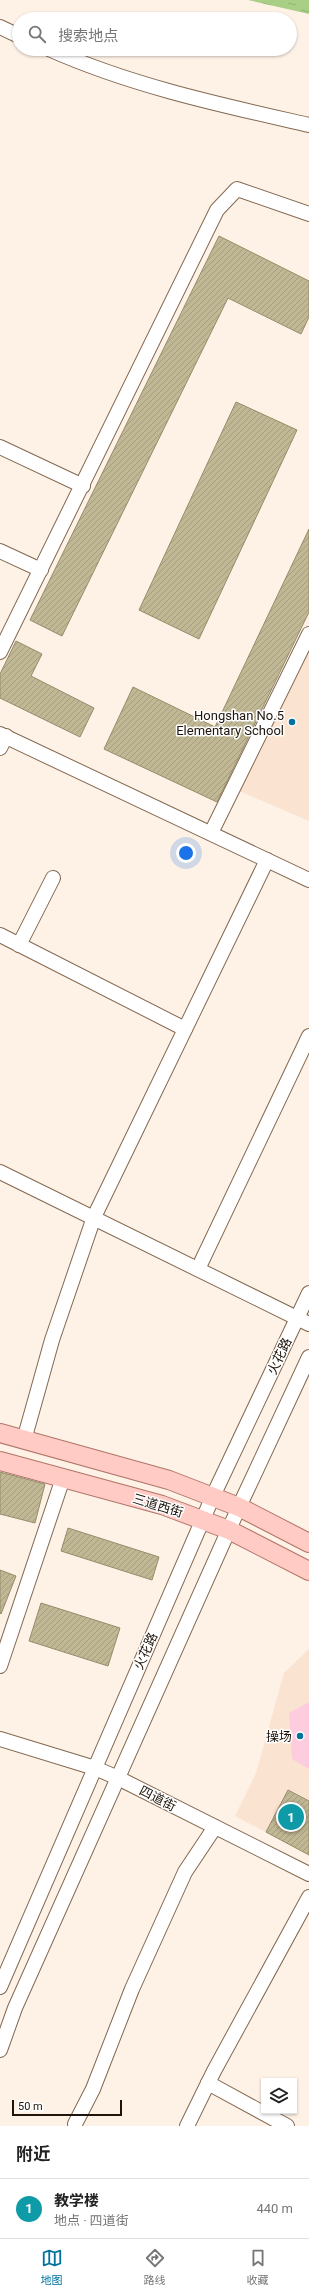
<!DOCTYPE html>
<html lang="zh">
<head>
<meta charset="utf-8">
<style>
	body { margin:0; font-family:Roboto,"Noto Sans SC",sans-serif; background:#f6f6f6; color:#222 }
	.controls { position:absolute; right:12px; bottom:12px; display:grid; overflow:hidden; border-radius:0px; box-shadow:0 1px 3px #0004 }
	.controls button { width:36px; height:36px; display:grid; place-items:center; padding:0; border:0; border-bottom:1px solid #e0e0e0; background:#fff; color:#222; font:20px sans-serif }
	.scale { position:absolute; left:12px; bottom:10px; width:110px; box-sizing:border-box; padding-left:4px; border:2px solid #1e140a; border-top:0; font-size:11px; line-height:14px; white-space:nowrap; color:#1e140a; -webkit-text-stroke:3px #fff; paint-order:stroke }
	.you { position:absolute; left:186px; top:853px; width:14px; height:14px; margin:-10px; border:3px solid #fff; border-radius:50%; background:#1a73e8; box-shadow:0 0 0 6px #1a73e833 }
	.badge { display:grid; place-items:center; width:26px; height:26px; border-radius:50%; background:#00729d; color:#fff; font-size:13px; font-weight:700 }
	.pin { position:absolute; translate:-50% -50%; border:2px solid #fff; box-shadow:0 1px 4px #0006 }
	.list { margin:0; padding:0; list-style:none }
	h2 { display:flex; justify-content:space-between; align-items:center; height:52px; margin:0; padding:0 16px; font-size:17px }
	h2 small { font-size:13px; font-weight:400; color:#767676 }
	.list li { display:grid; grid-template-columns:26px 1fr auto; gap:12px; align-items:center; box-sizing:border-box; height:60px; padding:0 16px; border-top:1px solid #e0e0e0 }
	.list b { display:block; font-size:15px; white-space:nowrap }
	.list p { margin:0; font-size:13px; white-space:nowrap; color:#767676 }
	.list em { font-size:13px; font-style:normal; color:#767676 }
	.icon { flex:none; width:22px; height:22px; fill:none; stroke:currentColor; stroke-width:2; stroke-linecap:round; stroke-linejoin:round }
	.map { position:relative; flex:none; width:309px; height:2126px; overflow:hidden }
	.search { position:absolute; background:#fff; box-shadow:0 1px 3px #0004; left:12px; right:12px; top:12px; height:44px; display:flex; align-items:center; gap:10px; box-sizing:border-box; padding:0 14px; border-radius:22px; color:#767676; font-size:15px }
	.sheet { height:112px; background:#fff }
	nav { display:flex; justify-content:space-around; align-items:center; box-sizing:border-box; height:56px; border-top:1px solid #e0e0e0; background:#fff; font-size:11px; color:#767676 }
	nav a { display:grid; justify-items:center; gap:2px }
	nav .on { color:#00729d }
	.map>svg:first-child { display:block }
	.built { fill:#fae3d0 }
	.green { fill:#fdccde }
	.water { fill:url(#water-ripples) }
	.building { fill:url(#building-hatch); stroke:#948c6a }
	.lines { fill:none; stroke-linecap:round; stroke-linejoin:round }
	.minor-casing { stroke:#836850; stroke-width:16 }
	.major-casing { stroke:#b07569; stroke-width:20 }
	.minor { stroke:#fff; stroke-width:14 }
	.major { stroke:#ffcbc4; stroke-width:18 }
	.poi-dot { fill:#00729d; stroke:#fff; stroke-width:1.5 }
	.labels { text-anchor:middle; stroke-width:3; stroke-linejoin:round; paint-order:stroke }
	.poi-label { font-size:13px; fill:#1e140a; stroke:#fff; text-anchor:end }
	.street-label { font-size:13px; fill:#1e140a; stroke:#fff }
</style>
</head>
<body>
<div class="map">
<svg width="309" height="2126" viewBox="0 0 309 2126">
	<defs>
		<pattern id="water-ripples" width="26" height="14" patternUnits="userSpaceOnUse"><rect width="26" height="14" fill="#a9cf86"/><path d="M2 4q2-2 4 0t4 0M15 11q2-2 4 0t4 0" fill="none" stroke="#91b172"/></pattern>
		<pattern id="building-hatch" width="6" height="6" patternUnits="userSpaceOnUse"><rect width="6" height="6" fill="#c0b894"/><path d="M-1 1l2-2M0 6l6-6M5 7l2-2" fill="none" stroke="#a59d7e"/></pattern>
	</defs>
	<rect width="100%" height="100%" fill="#fef2e7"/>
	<g class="built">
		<path d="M309 652V821L239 791Z"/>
		<path d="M309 1649V1855L235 1816 256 1773 284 1673Z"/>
	</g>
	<path class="green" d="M309 1702V1769L292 1759 289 1713Z"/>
	<path class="water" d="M248 0H309V14Z"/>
	<g class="building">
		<path d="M219 236 309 281V317L301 334 228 298 62 636 30 620Z"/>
		<path d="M236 402 297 430 199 639 139 610Z"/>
		<path d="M309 529V612L217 802 104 749 133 687 215 727Z"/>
		<path d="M16 641 42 654 31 676 94 708 80 737 0 698V674Z"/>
		<path d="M0 1472 45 1484 35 1523 0 1514Z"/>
		<path d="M68 1528 159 1557 152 1580 61 1551Z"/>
		<path d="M0 1570 16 1576 1 1614 0 1613Z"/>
		<path d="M41 1603 120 1628 108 1666 29 1641Z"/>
		<path d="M288 1790 309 1801V1855L266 1832Z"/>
	</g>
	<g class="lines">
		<defs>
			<g id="minor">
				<path d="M0 27 19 36"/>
				<path d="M49 49C132 86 221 105 309 125"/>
				<path d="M0 447 83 486"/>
				<path d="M0 551 41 570"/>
				<path d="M0 652 217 210 237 189 309 214"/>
				<path d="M0 734 309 880"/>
				<path d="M0 748 6 736"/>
				<path d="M211 833 309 634"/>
				<path d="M0 935 185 1029"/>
				<path d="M19 945 53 878"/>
				<path d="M0 1172 309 1324"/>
				<path d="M198 1269 309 1036"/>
				<path d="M24 1440 52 1340 94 1217 267 860"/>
				<path d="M0 1666 63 1478"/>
				<path d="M0 1739 95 1768 118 1778 309 1874"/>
				<path d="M0 1987 213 1496 309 1293"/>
				<path d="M0 2050 15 2008 239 1507 309 1357"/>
				<path d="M208 2083 287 2126"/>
				<path d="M75 2124 93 2089 132 1989 185 1872 215 1827"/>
				<path d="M187 2126 214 2071 309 1897"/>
			</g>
			<g id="major">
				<path d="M0 1433 169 1480 239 1507 309 1543"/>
				<path d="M0 1461 162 1505 229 1530 309 1571"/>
			</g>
		</defs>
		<use href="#minor" class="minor-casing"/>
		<use href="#major" class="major-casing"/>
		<use href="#minor" class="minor"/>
		<use href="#major" class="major"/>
	</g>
	<g class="poi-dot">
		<circle cx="292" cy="722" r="4"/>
		<circle cx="300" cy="1736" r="4"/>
	</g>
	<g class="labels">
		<g class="poi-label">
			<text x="284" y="720">Hongshan No.5<tspan x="284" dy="15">Elementary School</tspan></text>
			<text x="292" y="1741">操场</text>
		</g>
		<g class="street-label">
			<text transform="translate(279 1356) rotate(-65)" y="5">火花路</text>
			<text transform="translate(158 1505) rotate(17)" y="5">三道西街</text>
			<text transform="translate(145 1651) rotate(-66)" y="5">火花路</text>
			<text transform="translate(158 1798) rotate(27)" y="5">四道街</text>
		</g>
	</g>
</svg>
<div class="controls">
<button><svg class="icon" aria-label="layers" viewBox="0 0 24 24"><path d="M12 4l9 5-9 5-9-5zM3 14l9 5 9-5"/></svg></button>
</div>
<div class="scale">50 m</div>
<div class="you"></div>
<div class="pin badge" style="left:291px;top:1817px;background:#0f9aa8">1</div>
<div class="search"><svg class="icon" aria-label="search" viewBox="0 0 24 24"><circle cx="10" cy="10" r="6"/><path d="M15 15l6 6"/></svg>搜索地点</div>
</div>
<section class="sheet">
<h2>附近<small></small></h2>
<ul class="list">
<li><span class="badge" style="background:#0f9aa8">1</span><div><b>教学楼</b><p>地点 · 四道街</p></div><em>440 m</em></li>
</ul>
</section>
<nav>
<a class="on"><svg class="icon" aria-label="map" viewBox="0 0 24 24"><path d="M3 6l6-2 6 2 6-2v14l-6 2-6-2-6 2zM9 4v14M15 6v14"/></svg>地图</a>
<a><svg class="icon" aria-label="directions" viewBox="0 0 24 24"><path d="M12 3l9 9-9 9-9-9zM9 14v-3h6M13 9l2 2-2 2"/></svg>路线</a>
<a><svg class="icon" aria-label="saved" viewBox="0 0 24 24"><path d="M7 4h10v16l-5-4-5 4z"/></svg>收藏</a>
</nav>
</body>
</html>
